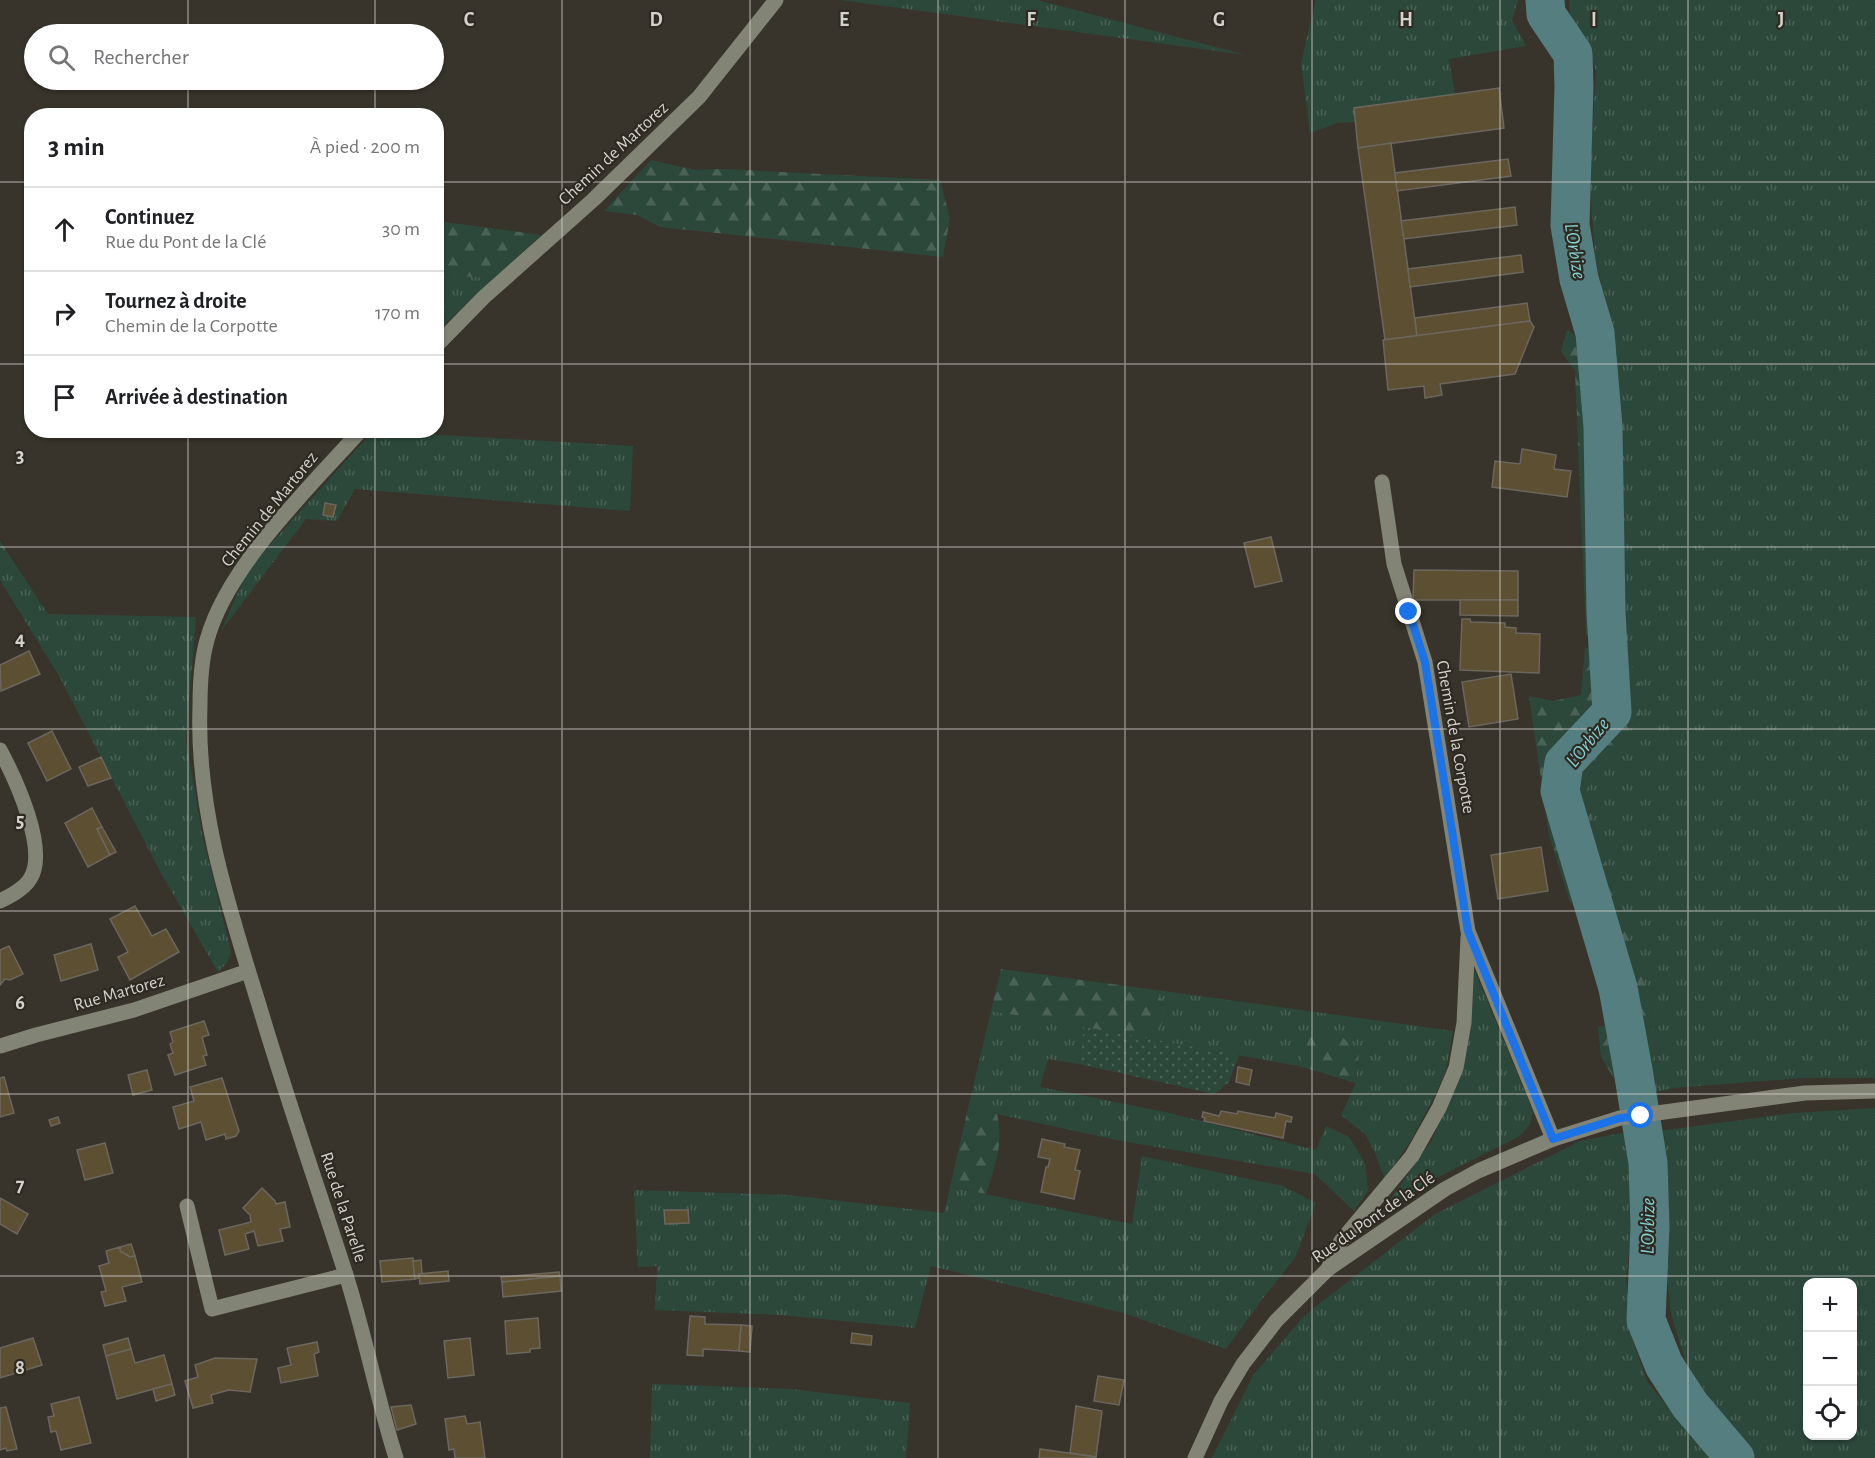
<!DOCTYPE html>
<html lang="fr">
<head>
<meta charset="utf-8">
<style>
	body { margin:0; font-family:"Alegreya Sans",sans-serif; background:#f6f6f6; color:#202124 }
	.controls { position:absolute; right:18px; bottom:18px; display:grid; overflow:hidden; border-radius:12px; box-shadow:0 2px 4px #0004 }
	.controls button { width:54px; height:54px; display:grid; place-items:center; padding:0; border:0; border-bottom:2px solid #e0e0e0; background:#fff; color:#202124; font:30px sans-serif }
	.stop { position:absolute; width:18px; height:18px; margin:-14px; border:4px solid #1a73e8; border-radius:50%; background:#fff }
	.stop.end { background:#1a73e8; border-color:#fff; box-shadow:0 2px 6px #0008 }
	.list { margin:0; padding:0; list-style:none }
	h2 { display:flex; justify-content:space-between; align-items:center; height:78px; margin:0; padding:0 24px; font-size:26px }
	h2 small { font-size:20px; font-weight:400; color:#757577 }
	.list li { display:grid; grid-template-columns:39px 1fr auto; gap:18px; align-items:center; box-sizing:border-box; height:84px; padding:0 24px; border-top:2px solid #e0e0e0 }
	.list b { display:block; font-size:22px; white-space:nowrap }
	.list p { margin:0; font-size:20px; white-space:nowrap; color:#757577 }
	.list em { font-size:20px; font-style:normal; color:#757577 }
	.icon { flex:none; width:33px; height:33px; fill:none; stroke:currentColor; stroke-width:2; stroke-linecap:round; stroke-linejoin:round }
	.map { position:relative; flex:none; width:1875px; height:1458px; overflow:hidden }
	.search { position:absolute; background:#fff; box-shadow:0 2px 4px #0004; left:24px; top:24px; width:420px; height:66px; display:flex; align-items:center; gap:15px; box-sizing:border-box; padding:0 21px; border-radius:33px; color:#757577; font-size:22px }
	.panel { position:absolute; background:#fff; box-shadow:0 2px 4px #0004; left:24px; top:108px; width:420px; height:330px; border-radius:24px }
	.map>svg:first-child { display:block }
	.grass { fill:url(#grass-tufts); fill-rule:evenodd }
	.forest { fill:url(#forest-firs) }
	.garden { fill:url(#garden-dots) }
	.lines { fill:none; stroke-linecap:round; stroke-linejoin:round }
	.river { stroke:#547e7f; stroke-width:39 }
	.building { fill:#5c4f32; stroke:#6c675e; stroke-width:1.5 }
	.minor { stroke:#828476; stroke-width:15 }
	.route { stroke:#1a73e8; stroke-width:8 }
	.grid { fill:none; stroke:#d4d2cc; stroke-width:1.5; stroke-opacity:0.55 }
	.labels { text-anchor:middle; stroke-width:4.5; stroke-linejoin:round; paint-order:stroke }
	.street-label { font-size:18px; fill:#d4d2cc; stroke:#2e2a21 }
	.water-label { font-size:20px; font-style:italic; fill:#83d1d3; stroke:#2e2a21 }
	.grid-label { font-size:20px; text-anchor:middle; font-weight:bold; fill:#d4d2cc; stroke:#2e2a21; stroke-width:4.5; stroke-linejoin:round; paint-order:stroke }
</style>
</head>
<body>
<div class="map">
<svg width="1875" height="1458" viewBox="0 0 1875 1458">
	<defs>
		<pattern id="grass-tufts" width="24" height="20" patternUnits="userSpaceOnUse" patternTransform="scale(1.5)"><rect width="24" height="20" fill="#2c483b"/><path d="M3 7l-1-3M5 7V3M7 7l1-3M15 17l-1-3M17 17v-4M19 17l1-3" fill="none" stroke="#4a6256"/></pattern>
		<pattern id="forest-firs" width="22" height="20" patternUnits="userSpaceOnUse" patternTransform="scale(1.5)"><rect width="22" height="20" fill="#2c483b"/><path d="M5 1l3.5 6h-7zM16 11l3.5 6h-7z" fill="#4a6256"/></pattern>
		<pattern id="garden-dots" width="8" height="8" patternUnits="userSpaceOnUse" patternTransform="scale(1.5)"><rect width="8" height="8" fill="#2c483b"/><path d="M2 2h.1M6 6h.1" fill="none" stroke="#4a6256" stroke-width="1.8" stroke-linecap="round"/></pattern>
	</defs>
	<rect width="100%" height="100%" fill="#38342b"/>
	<g class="grass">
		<path d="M840 0H1037L1246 55Z"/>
		<path d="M1316 0H1518L1512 20 1526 46 1449 59 1455 94 1354 108 1355 122 1337 123 1310 133 1301 63Z"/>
		<path d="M1569 0H1875V1078H1804L1673 1088 1657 1092 1652 1006 1615 897 1591 815 1588 773 1595 751 1623 741 1640 715 1627 657 1618 645 1623 633 1612 496 1617 458 1626 436 1612 354V336L1595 256 1589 178 1596 71 1590 51 1570 16Z"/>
		<path d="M437 275 494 278 437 332Z"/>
		<path d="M373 431 633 446 630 511 355 489 337 521 306 519 221 631 248 569Z"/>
		<path d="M0 541 48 614 196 617 186 739 202 834 231 952 227 963 218 972 162 875 59 676 0 580Z"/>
		<path d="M1474 969 1533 1111 1530 1124 1520 1136 1430 1181 1376 1220 1432 1140 1455 1087 1471 1031Z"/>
		<path d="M1156 990 1453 1031 1446 1070 1438 1089 1413 1137 1385 1179 1375 1153 1365 1134 1341 1115 1356 1083 1359 1052 1311 1034 1299 1066 1145 1039 1160 1028 1168 1012Z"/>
		<path d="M991 1011 1039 1019 1065 1018 1084 1027 1079 1064 1048 1059 1040 1087 1165 1112 1316 1150 1326 1126 1349 1137 1365 1163 1368 1191 1354 1211 1315 1174 1116 1140 997 1114 969 1104Z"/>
		<path d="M1875 1108V1458H1756L1714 1406 1685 1360 1671 1314 1665 1258 1659 1131 1794 1113ZM1808 1282H1852V1436H1808Z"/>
		<path d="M1627 1132 1633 1213 1626 1279 1632 1338 1647 1381 1671 1412 1710 1458H1212L1254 1374 1305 1315 1435 1214 1580 1141Z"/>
		<path d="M1142 1156 1283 1186 1316 1203 1295 1258 1264 1297 1226 1349 1123 1313 931 1266 915 1328 781 1315 655 1310 657 1266 638 1267 634 1190 789 1195 944 1213 950 1187 1132 1224Z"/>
		<path d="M652 1384 791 1389 910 1403 906 1458H650Z"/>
	</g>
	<g class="forest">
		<path d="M651 160 695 170 724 169 940 180 950 218 943 257 660 227 637 215 604 211Z"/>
		<path d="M437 221 541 235 494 278 437 275Z"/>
		<path d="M1567 330 1612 354 1626 436 1617 458 1612 496 1623 633 1586 635 1575 371 1561 351Z"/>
		<path d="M1618 645 1627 657 1640 684V715L1623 741 1595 751 1588 773 1591 815 1615 897 1652 1006 1657 1092 1625 1096 1601 1057 1598 1027 1627 1020 1601 911 1570 902 1549 835 1529 696 1553 701 1581 695 1585 648Z"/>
		<path d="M1001 969 1156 990 1168 1011 1160 1028 1145 1039 1084 1027 1065 1018 1039 1019 991 1011Z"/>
		<path d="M1311 1033 1340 1035 1359 1052 1356 1083 1299 1066Z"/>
		<path d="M969 1104 997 1114C1004 1144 995 1166 986 1194L950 1187Z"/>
	</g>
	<path class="garden" d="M1084 1027 1239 1055 1229 1082 1214 1094 1079 1064Z"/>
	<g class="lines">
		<path class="river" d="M1545 0 1546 14 1573 54 1574 86 1570 225 1579 279 1595 333 1603 427 1606 613 1612 712 1564 763 1560 791 1618 988 1633 1070 1648 1163 1650 1227 1646 1320 1664 1365 1690 1405 1735 1458"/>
	</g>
	<g class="building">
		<path d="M1499 88 1504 128 1358 148 1354 108Z"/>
		<path d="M1391 143 1417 336 1385 340 1358 148Z"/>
		<path d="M1508 159 1511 176 1397 191 1395 173Z"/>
		<path d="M1515 207 1517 225 1404 239 1401 221Z"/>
		<path d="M1521 255 1523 272 1410 287 1408 269Z"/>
		<path d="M1527 303 1530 321 1417 336 1415 318Z"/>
		<path d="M1530 321 1534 327 1515 374 1440 384 1442 395 1425 398 1424 386 1388 390 1383 340Z"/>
		<path d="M1522 449 1556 455 1554 469 1571 471 1567 497 1492 487 1495 461 1520 464Z"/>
		<path d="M325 503 336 505 333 517 323 515Z"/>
		<path d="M1271 537 1282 581 1255 587 1244 543Z"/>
		<path d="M1414 570 1518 571V600H1413Z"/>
		<path d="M1460 600H1518V616L1460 615Z"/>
		<path d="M1462 619H1470L1471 622 1505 623V627L1516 628V633L1540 634 1539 673 1460 670Z"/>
		<path d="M29 651 40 674 1 691 0 665Z"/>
		<path d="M1511 674 1518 719 1469 727 1462 682Z"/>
		<path d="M52 731 71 769 47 781 28 743Z"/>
		<path d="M101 757 111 778 88 786 79 767Z"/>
		<path d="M92 808 102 827 97 829 110 855 88 867 65 823Z"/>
		<path d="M102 827 116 852 110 855 97 829Z"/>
		<path d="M1541 847 1548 891 1498 899 1491 855Z"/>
		<path d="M135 906 152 936 166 929 179 952 130 980 118 957 128 952 110 919Z"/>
		<path d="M91 944 98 970 61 981 54 955Z"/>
		<path d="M9 946 23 974 10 980 5 979 0 985V950Z"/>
		<path d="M204 1021 209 1035 202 1037 207 1055 203 1056 206 1065 175 1075 168 1055 173 1053 170 1044 173 1042 170 1032Z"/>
		<path d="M1238 1067 1252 1070 1249 1085 1236 1082Z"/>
		<path d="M147 1070 152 1090 133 1095 128 1075Z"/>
		<path d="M4 1077 14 1113 0 1117V1078Z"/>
		<path d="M222 1078 239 1131 236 1136 226 1139 225 1134 206 1140 201 1122 179 1129 173 1107 194 1101 190 1087Z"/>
		<path d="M1221 1111 1237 1114 1238 1111 1275 1118 1276 1113 1292 1117 1291 1122 1286 1121 1283 1138 1204 1121 1205 1118 1202 1117 1203 1112 1219 1116Z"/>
		<path d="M58 1117 60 1123 51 1126 49 1120Z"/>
		<path d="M1042 1139 1065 1144 1064 1147 1080 1150 1075 1170 1080 1171 1074 1199 1041 1192 1046 1167H1048L1050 1159 1038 1157Z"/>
		<path d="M105 1143 113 1173 85 1180 77 1150Z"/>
		<path d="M262 1188 275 1201 276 1204 285 1202 290 1227 280 1229 283 1241 258 1246 254 1231 245 1234 249 1249 225 1255 219 1230 251 1222 250 1215 243 1208Z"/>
		<path d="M0 1198 28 1214 17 1234 0 1224Z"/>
		<path d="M664 1210H688L689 1223 665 1224Z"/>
		<path d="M131 1244 135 1256 130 1257 120 1251V1247Z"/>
		<path d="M120 1247V1251L130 1257 135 1256 142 1282 122 1287 126 1301 105 1306 101 1292 106 1291 99 1266 109 1263 106 1251Z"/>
		<path d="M413 1258 415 1279 382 1282 380 1261Z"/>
		<path d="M421 1260 422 1274H419V1278L415 1279 413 1261Z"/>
		<path d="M448 1271 449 1281 420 1284 419 1274Z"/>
		<path d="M559 1272 560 1276 502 1282 501 1277Z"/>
		<path d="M560 1276 561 1291 503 1297 502 1282Z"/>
		<path d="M690 1316 705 1317V1324L741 1325 739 1351 703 1349V1356L687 1355Z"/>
		<path d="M538 1318 540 1348 530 1349V1352L507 1354 505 1321Z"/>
		<path d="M741 1325 752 1326 750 1352 739 1351Z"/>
		<path d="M852 1333 872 1336 871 1345 851 1343Z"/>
		<path d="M33 1338 42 1365 0 1378V1348Z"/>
		<path d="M128 1338 131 1349 106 1356 103 1345Z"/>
		<path d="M470 1338 474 1375 448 1378 444 1341Z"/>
		<path d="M317 1342 319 1352 314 1354 318 1376 281 1383 278 1368 291 1365 287 1348Z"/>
		<path d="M131 1349 135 1363 164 1355 172 1384 117 1399 106 1356Z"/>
		<path d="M215 1358 257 1359 250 1392 229 1390 211 1395 213 1403 193 1408 185 1381 198 1377 195 1365Z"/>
		<path d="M1098 1376 1124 1380 1119 1405 1094 1401Z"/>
		<path d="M172 1384 175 1395 156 1401 153 1389Z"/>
		<path d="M79 1397 91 1443 61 1450 56 1431 51 1432 48 1417 54 1416 51 1404Z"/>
		<path d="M411 1405 416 1424 397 1430 391 1407Z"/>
		<path d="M1076 1406 1102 1411 1096 1457 1070 1453Z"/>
		<path d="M6 1407 17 1449 7 1451 6 1448 0 1450V1408Z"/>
		<path d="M465 1416 467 1424 480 1422 485 1458H455L454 1449 449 1450 445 1419Z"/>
		<path d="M1040 1449 1096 1457V1458H1039Z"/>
	</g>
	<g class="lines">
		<g class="minor">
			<path d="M436 346 484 297 593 200 699 97 776 0"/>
			<path d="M361 430C310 487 227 566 207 640 201 661 200 684 200 706 196 809 229 908 259 1005 286 1096 317 1185 346 1275 365 1335 377 1398 396 1458"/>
			<path d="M1382 482 1394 564 1425 662 1468 931 1553 1139"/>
			<path d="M0 750C15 778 49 850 30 879 24 889 10 896 0 901"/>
			<path d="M0 1046 36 1035 134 1010 248 971"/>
			<path d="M187 1206 212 1309 346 1275"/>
			<path d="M1328 1269 1341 1241 1412 1156 1439 1108 1456 1068 1464 1023 1468 937"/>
			<path d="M1195 1458 1221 1401 1243 1364 1276 1321 1328 1269 1445 1189 1478 1171 1553 1139 1620 1118 1805 1093 1875 1091"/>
		</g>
	</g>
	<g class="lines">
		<path class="route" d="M1409 612 1425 662 1468 931 1553 1139 1620 1118 1641 1116"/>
	</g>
	<path class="grid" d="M188 0V34M375 0V34M562 0V1458M750 0V1458M938 0V1458M1125 0V1458M1312 0V1458M1500 0V1458M1688 0V1458M188 80V116M375 80V116M0 182H32M436 182H1875M0 364H32M436 364H1875M188 430V1458M375 430V1458M0 547H1875M0 729H1875M0 911H1875M0 1094H1875M0 1276H1875"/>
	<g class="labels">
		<g class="street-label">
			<text transform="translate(613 153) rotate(-43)" y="6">Chemin de Martorez</text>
			<text transform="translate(269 509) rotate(-51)" y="6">Chemin de Martorez</text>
			<text transform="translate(1456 737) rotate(80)" y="6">Chemin de la Corpotte</text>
			<text transform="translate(119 992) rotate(-16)" y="6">Rue Martorez</text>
			<text transform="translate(344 1207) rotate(72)" y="6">Rue de la Parelle</text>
			<text transform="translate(1373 1217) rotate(-35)" y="6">Rue du Pont de la Clé</text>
		</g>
		<g class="water-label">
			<text transform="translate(1576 251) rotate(81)" y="7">L'Orbize</text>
			<text transform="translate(1587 742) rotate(-51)" y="7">L'Orbize</text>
			<text transform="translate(1647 1226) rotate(-89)" y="7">L'Orbize</text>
		</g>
	</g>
	<g class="grid-label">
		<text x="469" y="26">C</text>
		<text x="656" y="26">D</text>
		<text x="844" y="26">E</text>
		<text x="1031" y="26">F</text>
		<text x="1219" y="26">G</text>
		<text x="1406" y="26">H</text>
		<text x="1594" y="26">I</text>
		<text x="1781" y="26">J</text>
		<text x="20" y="462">3</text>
		<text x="20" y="645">4</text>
		<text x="20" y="827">5</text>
		<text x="20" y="1009">6</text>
		<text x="20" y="1191">7</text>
		<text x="20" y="1374">8</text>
	</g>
</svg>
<div class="controls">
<button>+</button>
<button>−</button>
<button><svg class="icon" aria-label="locate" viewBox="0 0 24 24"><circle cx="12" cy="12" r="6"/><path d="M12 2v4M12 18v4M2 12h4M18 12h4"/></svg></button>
</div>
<div class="stop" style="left:1641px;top:1116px"></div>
<div class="stop end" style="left:1409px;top:612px"></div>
<div class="search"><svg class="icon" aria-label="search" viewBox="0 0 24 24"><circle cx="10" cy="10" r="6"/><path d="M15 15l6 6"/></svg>Rechercher</div>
<section class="panel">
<h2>3 min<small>À pied · 200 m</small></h2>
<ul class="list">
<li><svg class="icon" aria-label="ahead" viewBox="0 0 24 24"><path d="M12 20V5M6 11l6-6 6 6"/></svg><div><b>Continuez</b><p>Rue du Pont de la Clé</p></div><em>30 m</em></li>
<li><svg class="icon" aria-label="right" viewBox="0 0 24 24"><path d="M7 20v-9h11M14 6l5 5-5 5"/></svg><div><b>Tournez à droite</b><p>Chemin de la Corpotte</p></div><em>170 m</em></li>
<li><svg class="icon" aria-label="arrive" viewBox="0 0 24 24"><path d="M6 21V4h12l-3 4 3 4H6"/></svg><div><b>Arrivée à destination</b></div></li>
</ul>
</section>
</div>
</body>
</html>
